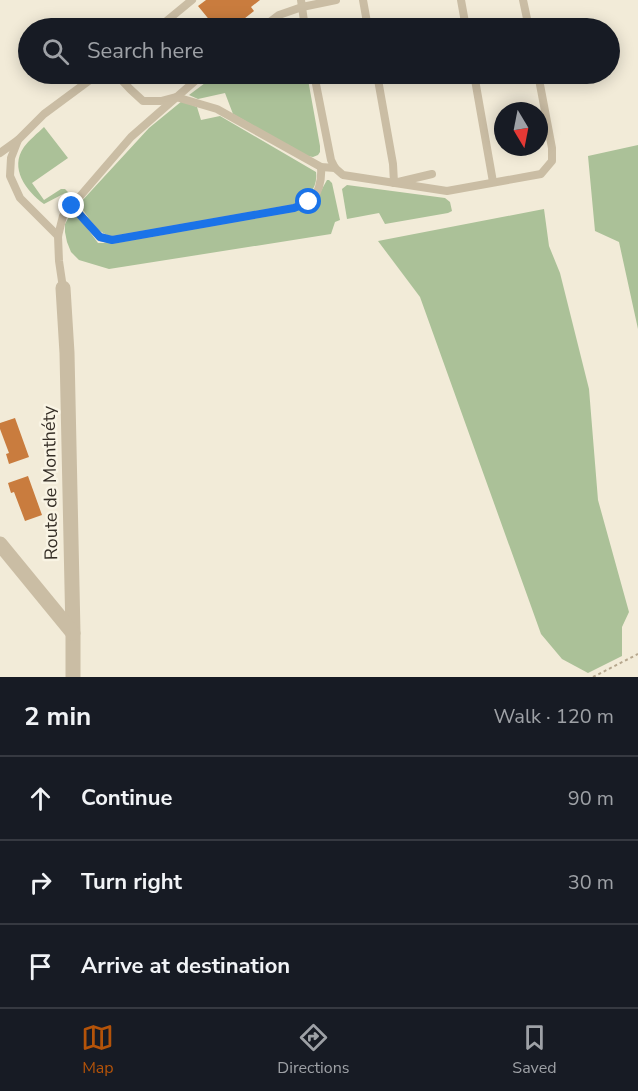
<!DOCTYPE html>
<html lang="en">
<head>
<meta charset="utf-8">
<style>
	body { margin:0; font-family:"Nunito Sans",sans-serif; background:#242831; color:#f1f3f6 }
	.compass { position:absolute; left:494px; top:102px; width:54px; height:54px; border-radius:50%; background:#171b24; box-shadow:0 3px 15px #0003; rotate:170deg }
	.stop { position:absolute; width:18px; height:18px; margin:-14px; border:4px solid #1a73e8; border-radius:50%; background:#fff }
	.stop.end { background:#1a73e8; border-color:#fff; box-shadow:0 2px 6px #0008 }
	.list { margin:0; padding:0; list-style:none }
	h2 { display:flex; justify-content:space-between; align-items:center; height:78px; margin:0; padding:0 24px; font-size:26px }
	h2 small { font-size:20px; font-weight:400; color:#9ea1a6 }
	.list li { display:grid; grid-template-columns:39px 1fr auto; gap:18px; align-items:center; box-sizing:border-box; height:84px; padding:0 24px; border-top:2px solid #363941 }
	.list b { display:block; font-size:22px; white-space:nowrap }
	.list em { font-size:20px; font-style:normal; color:#9ea1a6 }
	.icon { flex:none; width:33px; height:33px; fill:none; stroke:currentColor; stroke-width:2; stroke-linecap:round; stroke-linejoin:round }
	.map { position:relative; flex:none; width:638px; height:677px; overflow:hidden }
	.search { position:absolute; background:#171b24; box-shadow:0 3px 15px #0003; left:18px; right:18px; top:18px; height:66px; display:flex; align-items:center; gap:15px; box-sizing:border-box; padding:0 21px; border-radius:33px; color:#9ea1a6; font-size:22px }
	.sheet { height:330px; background:#171b24 }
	nav { display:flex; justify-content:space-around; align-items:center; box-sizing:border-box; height:84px; border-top:2px solid #363941; background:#171b24; font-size:16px; color:#9ea1a6 }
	nav a { display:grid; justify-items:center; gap:3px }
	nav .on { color:#b45309 }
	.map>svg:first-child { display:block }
	.green { fill:#abc198 }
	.building { fill:#c97c3e }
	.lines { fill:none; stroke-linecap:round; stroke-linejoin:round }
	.path { stroke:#b6a78e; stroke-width:2; stroke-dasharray:3 3; stroke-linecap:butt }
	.service { stroke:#cabda4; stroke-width:8 }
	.minor { stroke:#cabda4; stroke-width:15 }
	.route { stroke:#1a73e8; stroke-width:8 }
	.labels { text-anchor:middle; stroke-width:5; stroke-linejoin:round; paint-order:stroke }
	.street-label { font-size:18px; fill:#352e26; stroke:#f9f4e4 }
</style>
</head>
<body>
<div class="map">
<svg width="638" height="677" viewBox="0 0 638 677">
	<rect width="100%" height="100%" fill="#f2ebd8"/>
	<g class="green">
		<path d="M217 74H307L320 146V152L318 155 313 157 307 156 233 114 225 93 198 99 189 95Z"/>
		<path d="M182 101 197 107 201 120 220 116 316 172C318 188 308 200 293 205L113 237C97 233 90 220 81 207L80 203 149 128Z"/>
		<path d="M44 127 68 158 32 183 44 200 61 189H65L71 195 65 193 44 204C26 191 9 168 24 147 29 140 38 133 44 127Z"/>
		<path d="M638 145V329L619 242 595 231 588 156Z"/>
		<path d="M327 180H329L332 183 340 220 335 222 331 234 109 269 79 260 71 252 67 242 65 232V224L71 213 79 217 98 243H116L309 208 313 205Z"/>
		<path d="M347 185 445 198 450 202 452 211 448 213 385 224 379 213 347 219 342 189Z"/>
		<path d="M544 209 549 246 560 273 589 389 598 500 629 612 622 627V656L588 673 562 659 541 634 420 297 378 241Z"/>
	</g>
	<g class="building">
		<path d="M206 0H260L251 7 254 11 235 26 232 22 223 28H216L198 6Z"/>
		<path d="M15 418 29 457 9 464 6 454 9 453 0 429V423Z"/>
		<path d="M28 476 42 515 25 521 14 492 11 493 8 483Z"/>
	</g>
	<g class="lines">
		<path class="path" d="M593 677 638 654"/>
		<g class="service">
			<path d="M301 0 305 28"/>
			<path d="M363 0 368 28"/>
			<path d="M461 0 466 28"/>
			<path d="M523 0 529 28"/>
			<path d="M158 28 192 0"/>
			<path d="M262 28 279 15 302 7 336 0"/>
			<path d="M116 74 130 89 143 101H161L176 97 217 109 321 167 335 168"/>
			<path d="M314 74 331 160 335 168 343 175 447 191 541 174 552 161V148L538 74"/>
			<path d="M377 74 393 164 394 183 432 174"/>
			<path d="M474 74 493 182"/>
			<path d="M0 153 18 140"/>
			<path d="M72 206 100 237 112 240 294 208C298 206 304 205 308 203 319 196 322 179 321 167"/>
			<path d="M58 236 20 198 10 176 11 158 18 140 44 114 98 74"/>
			<path d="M63 288 59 261 58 236 63 216 131 137 203 74"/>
		</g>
		<g class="minor">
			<path d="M63 288 67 353 73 633V677"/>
			<path d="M0 544 73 633"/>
		</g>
	</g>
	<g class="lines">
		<path class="route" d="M72 206 100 237 112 240 294 208 309 202"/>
	</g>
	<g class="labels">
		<g class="street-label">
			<text transform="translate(50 483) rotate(-91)" y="6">Route de Monthéty</text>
		</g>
	</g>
</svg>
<svg class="compass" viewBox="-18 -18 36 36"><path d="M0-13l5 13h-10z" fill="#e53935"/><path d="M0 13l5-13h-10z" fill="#9ea1a6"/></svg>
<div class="stop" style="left:309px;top:202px"></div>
<div class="stop end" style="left:72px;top:206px"></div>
<div class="search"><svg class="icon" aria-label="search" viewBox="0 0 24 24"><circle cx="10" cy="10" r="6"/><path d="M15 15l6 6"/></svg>Search here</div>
</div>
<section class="sheet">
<h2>2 min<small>Walk · 120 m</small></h2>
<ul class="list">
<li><svg class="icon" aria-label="ahead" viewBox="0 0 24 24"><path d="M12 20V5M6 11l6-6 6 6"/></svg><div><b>Continue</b></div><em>90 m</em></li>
<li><svg class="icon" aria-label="right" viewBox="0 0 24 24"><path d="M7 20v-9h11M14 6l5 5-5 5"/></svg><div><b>Turn right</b></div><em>30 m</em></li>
<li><svg class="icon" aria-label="arrive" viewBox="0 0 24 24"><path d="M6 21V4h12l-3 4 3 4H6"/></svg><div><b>Arrive at destination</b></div></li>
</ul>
</section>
<nav>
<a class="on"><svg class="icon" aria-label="map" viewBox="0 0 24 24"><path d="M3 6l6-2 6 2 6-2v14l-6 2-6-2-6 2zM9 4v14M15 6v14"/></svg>Map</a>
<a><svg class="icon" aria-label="directions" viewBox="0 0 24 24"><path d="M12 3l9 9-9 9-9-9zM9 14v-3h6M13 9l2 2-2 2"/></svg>Directions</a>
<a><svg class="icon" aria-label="saved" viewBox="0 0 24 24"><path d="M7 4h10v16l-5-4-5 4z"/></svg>Saved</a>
</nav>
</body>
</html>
